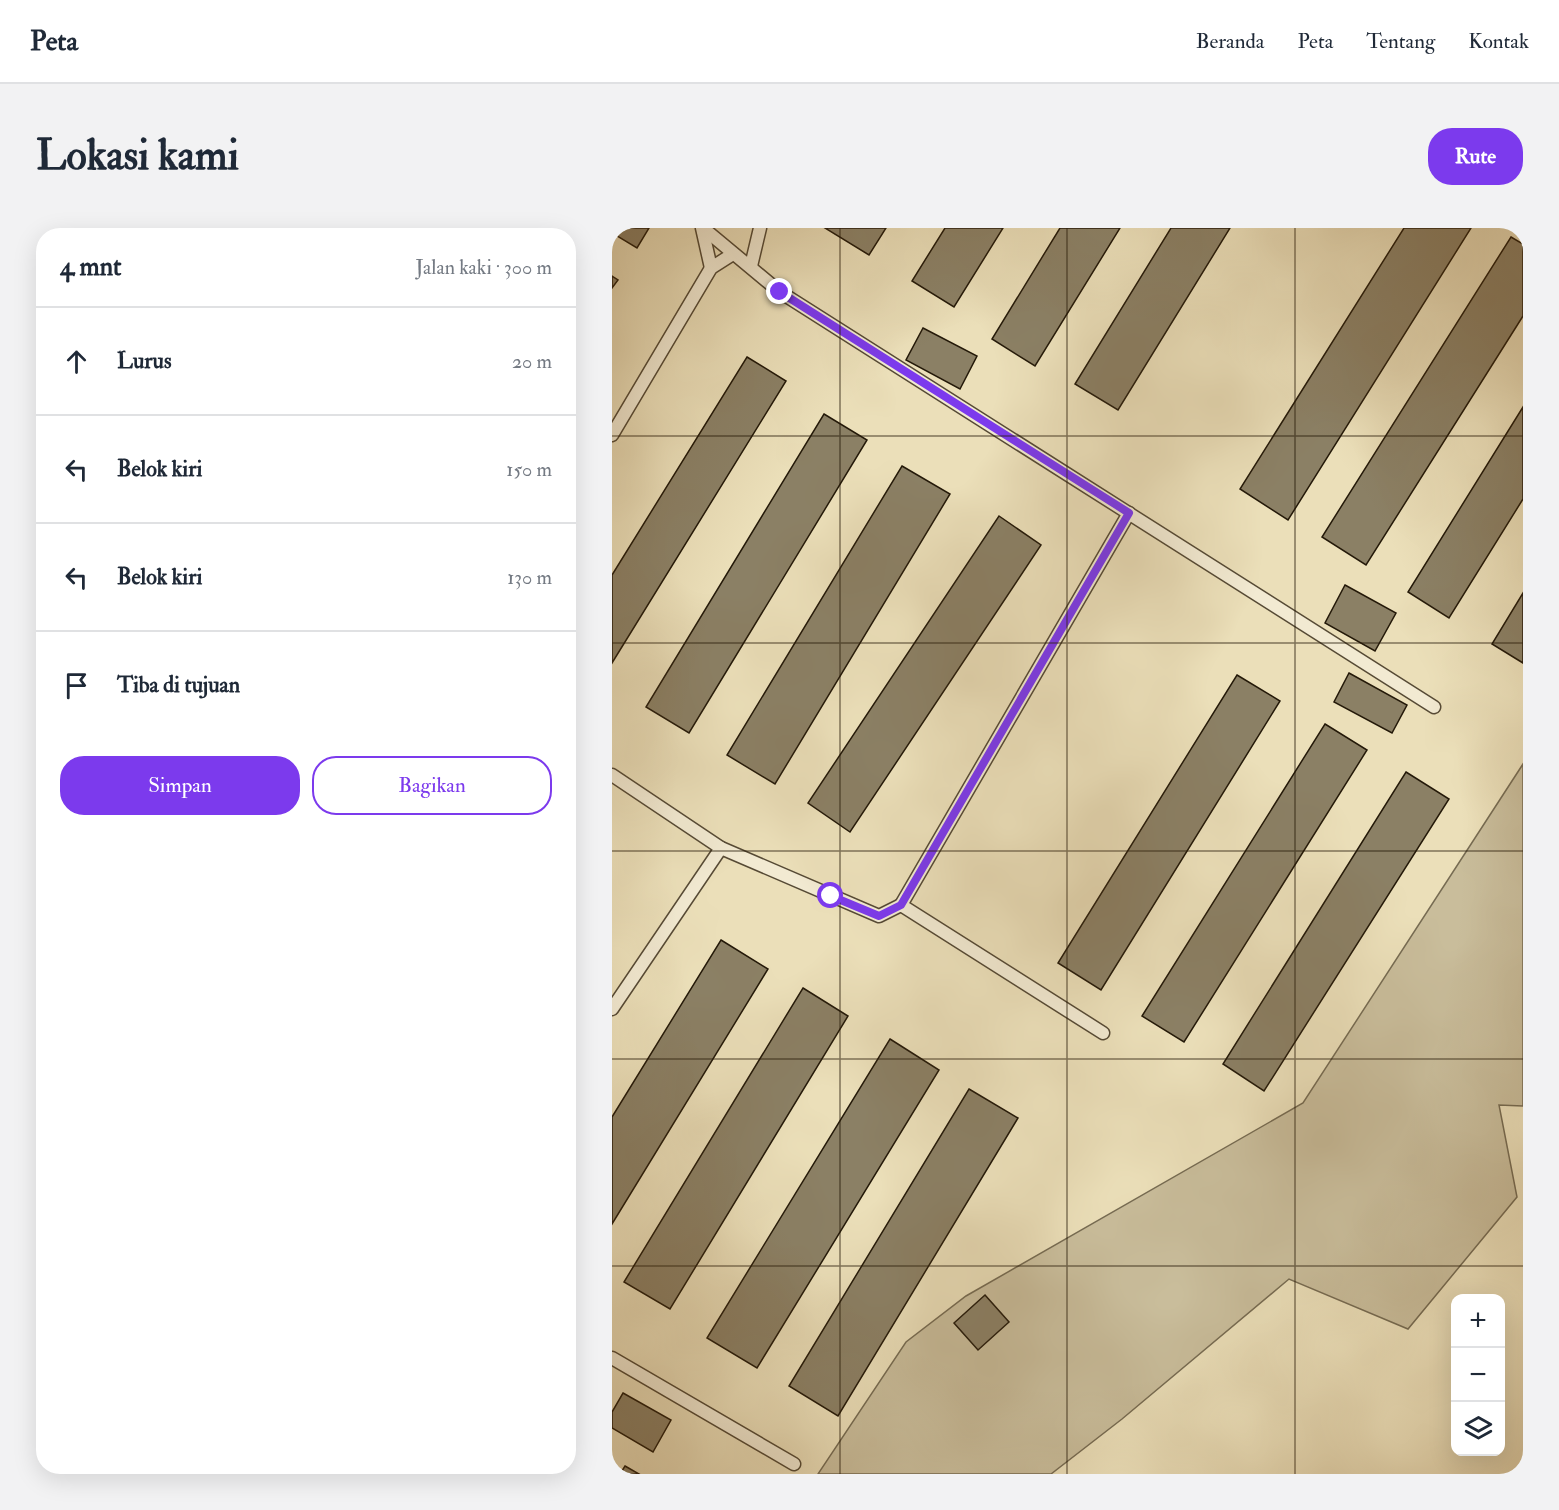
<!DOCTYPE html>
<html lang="id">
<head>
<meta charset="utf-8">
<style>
	body { margin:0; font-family:"IM FELL Double Pica",serif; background:#f2f2f3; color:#1f2937 }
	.controls { position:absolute; right:18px; bottom:18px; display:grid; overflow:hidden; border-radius:12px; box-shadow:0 6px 24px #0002 }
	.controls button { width:54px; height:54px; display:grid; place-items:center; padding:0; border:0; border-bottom:2px solid #e0e1e3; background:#fff; color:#1f2937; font:30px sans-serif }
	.stop { position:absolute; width:18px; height:18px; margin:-14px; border:4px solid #7c3aed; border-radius:50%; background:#fff }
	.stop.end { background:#7c3aed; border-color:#fff; box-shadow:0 2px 6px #0008 }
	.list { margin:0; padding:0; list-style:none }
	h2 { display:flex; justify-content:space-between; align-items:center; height:78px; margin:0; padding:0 24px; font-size:26px }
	h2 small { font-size:20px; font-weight:400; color:#747a83 }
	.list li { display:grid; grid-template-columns:39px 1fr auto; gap:18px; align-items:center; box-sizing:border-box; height:108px; padding:0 24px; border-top:2px solid #e0e1e3 }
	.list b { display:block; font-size:22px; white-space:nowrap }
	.list em { font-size:20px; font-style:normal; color:#747a83 }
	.actions { display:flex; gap:12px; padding:18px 24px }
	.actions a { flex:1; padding:14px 0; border:2px solid #7c3aed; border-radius:24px; text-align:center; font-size:21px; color:#7c3aed }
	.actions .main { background:#7c3aed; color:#fff }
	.icon { flex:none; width:33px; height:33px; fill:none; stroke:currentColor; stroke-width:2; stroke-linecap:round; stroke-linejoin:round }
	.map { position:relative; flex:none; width:911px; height:1246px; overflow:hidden; border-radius:24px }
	header { display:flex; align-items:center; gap:36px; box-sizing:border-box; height:84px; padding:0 30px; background:#fff; border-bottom:2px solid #e0e1e3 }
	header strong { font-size:28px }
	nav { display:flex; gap:33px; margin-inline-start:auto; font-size:21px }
	.intro { display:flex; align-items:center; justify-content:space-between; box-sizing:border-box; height:144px; padding:0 36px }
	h1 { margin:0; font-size:42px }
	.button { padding:15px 27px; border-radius:24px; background:#7c3aed; color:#fff; font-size:21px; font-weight:700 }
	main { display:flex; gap:36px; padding:0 36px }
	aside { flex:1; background:#fff; border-radius:24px; box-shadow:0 6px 24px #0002 }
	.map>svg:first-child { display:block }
	.green { fill:#c9bd9b; stroke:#766b52; stroke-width:1.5 }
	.building { fill:#8b8065; stroke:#241909; stroke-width:1.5 }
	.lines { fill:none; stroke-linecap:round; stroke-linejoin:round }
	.lane-casing { stroke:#564a35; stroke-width:15 }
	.lane { stroke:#f2ead2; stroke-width:12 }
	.route { stroke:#7c3aed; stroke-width:8 }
	.grid { fill:none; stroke:#241909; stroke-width:1.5; stroke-opacity:0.55 }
</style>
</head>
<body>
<header>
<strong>Peta</strong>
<nav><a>Beranda</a><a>Peta</a><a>Tentang</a><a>Kontak</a></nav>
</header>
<div class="intro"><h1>Lokasi kami</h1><a class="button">Rute</a></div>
<main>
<aside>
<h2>4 mnt<small>Jalan kaki · 300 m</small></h2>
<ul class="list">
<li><svg class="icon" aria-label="ahead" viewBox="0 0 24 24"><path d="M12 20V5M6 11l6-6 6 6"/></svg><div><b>Lurus</b></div><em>20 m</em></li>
<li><svg class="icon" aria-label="left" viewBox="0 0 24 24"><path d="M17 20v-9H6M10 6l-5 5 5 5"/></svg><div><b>Belok kiri</b></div><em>150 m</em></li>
<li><svg class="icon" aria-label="left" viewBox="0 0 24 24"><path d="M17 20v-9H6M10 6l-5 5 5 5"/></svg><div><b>Belok kiri</b></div><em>130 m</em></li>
<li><svg class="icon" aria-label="arrive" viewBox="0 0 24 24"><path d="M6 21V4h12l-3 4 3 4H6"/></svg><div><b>Tiba di tujuan</b></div></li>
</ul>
<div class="actions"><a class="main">Simpan</a><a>Bagikan</a></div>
</aside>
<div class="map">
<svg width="911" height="1246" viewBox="0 0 911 1246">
	<rect width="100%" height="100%" fill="#ebdfb9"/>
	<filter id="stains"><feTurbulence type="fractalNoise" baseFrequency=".00333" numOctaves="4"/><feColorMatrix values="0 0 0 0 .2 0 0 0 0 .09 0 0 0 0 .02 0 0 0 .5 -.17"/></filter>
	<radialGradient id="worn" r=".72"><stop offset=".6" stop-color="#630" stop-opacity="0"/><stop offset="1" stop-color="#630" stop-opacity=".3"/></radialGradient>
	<path class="green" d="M911 536V878L887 877 905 969 796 1101 677 1051 510 1191 439 1246H206L294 1114 354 1068 691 875Z"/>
	<g class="building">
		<path d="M0 0H37L25 20 0 5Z"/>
		<path d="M213 0H274L257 27Z"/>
		<path d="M333 0H391L342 79 300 53Z"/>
		<path d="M448 0H508L423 138 380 111Z"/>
		<path d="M559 0H618L506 182 463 156Z"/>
		<path d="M792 0H859L676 292 628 261Z"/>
		<path d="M899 9 911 16V88L754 337 710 309Z"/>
		<path d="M0 48 6 52 0 60Z"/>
		<path d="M311 100 365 128 348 161 294 132Z"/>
		<path d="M135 129 174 153 0 435V347Z"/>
		<path d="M911 179V271L837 390 796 364Z"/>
		<path d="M212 186 255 212 77 505 34 479Z"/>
		<path d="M290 238 338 266 163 556 115 527Z"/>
		<path d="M387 288 429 317 238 604 196 575Z"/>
		<path d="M733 357 784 385 763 423 713 395Z"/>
		<path d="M911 365V435L880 416Z"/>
		<path d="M737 445 795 477 780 505 722 474Z"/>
		<path d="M625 447 668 473 489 762 446 735Z"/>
		<path d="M713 496 755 522 572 814 530 788Z"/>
		<path d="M794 544 837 571 652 863 611 836Z"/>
		<path d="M109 712 156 741 0 996V889Z"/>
		<path d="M191 760 236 788 58 1081 12 1054Z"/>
		<path d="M278 811 327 842 145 1140 95 1110Z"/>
		<path d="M357 861 406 890 226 1188 177 1158Z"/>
		<path d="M373 1067 397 1094 366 1122 342 1095Z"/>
		<path d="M11 1165 59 1192 41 1224 0 1200V1184Z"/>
		<path d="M13 1238 27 1246H8Z"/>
	</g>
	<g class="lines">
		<defs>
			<g id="lane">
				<path d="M90 0 99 40"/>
				<path d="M91 0 168 64 822 479"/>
				<path d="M139 38 148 0"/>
				<path d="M0 207 99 40 121 26"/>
				<path d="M0 547 109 620 267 688 289 677 491 805"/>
				<path d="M289 677 517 285"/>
				<path d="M0 781 109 620"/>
				<path d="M0 1130 182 1236"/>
			</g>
		</defs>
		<use href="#lane" class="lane-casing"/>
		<use href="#lane" class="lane"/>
	</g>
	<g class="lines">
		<path class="route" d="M168 64 517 285 289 677 267 688 219 668"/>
	</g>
	<path class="grid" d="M228 0V1246M455 0V1246M683 0V1246M0 208H911M0 415H911M0 623H911M0 831H911M0 1038H911"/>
	<rect width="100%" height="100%" filter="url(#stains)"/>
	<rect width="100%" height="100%" fill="url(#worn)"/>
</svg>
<div class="controls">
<button>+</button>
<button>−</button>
<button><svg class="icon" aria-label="layers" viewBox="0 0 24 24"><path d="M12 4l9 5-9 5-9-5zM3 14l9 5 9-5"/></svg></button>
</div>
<div class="stop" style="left:219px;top:668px"></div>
<div class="stop end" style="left:168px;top:64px"></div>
</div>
</main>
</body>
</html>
